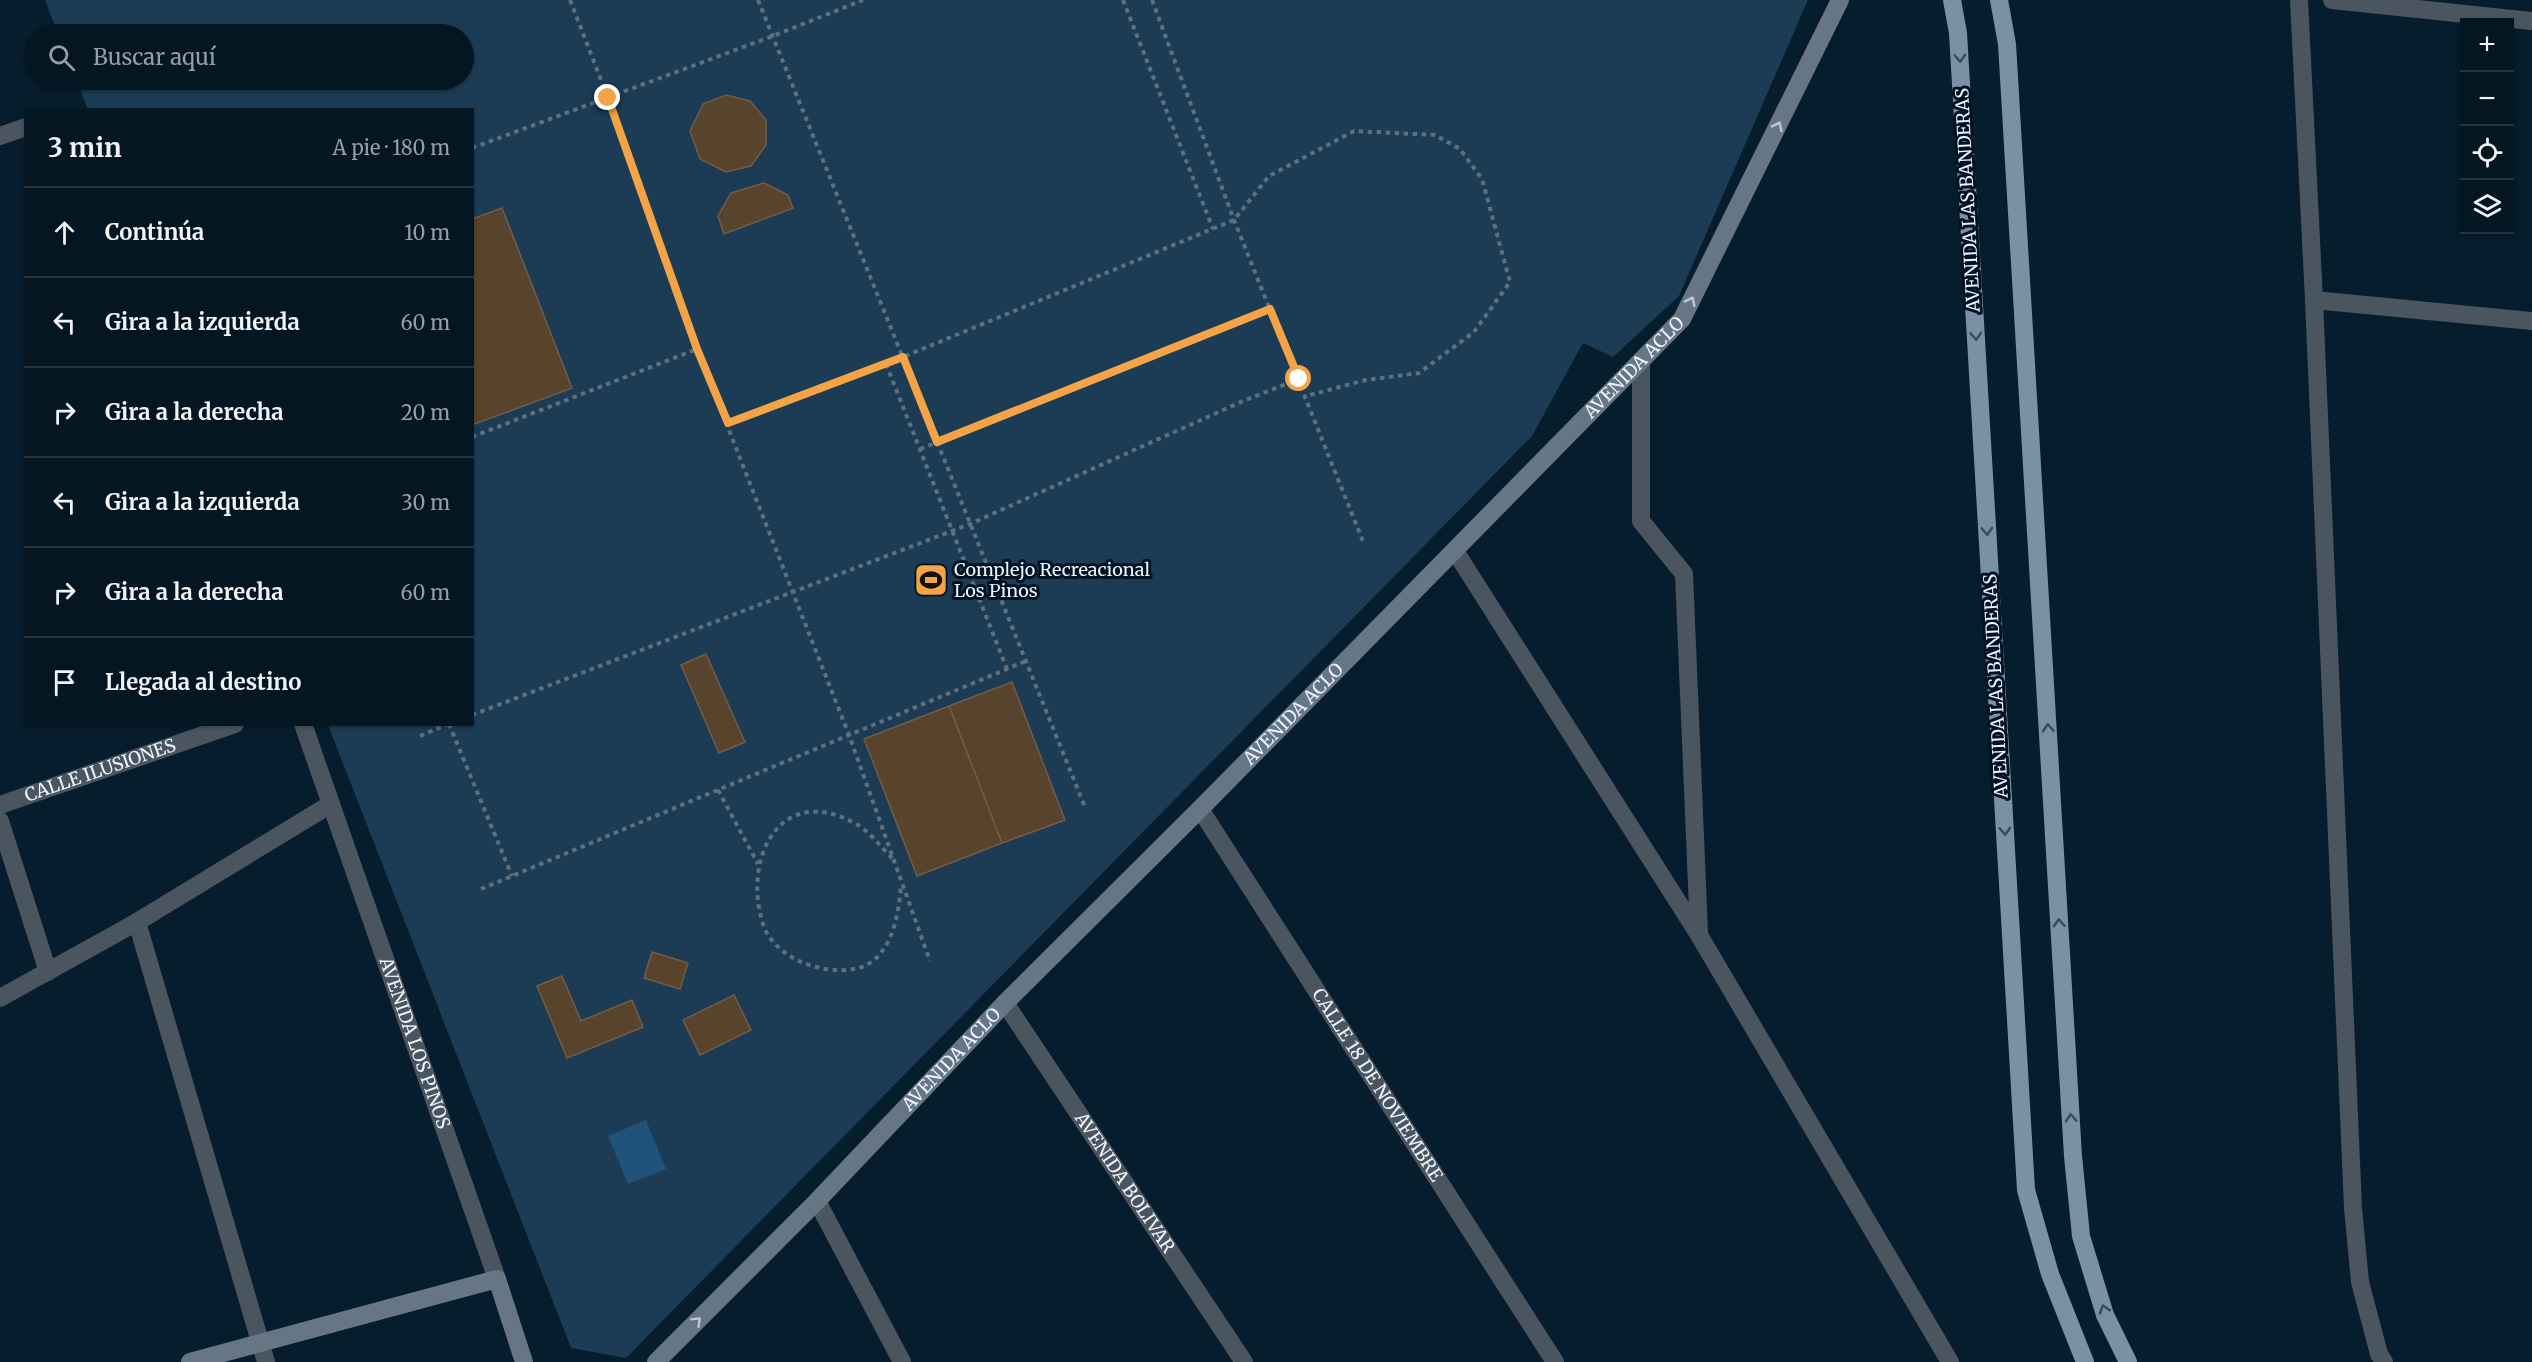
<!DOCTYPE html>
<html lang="es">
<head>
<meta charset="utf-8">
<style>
	body { margin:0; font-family:Merriweather,serif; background:#0d1f2a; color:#f1f3f6 }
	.controls { position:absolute; right:18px; top:18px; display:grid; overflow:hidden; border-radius:0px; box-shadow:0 2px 4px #0004 }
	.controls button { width:54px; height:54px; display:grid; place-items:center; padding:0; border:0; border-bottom:2px solid #253540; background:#041622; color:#f1f3f6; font:30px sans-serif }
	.stop { position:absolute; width:18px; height:18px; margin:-14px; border:4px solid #f4a444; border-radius:50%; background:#fff }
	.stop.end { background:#f4a444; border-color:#fff; box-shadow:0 2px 6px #0008 }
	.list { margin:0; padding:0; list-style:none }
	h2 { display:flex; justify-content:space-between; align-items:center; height:78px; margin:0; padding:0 24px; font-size:26px }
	h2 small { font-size:20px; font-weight:400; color:#979fa5 }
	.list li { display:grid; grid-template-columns:39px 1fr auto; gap:18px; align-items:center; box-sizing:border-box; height:90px; padding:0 24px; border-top:2px solid #253540 }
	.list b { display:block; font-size:22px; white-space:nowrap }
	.list em { font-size:20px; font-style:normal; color:#979fa5 }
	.icon { flex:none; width:33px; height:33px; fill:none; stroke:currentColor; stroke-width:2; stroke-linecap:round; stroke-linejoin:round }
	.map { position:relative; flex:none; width:2532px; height:1362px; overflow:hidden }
	.search { position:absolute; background:#041622; box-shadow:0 2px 4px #0004; left:24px; top:24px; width:450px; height:66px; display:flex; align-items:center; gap:15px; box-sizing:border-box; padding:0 21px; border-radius:33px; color:#979fa5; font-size:22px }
	.panel { position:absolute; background:#041622; box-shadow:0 2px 4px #0004; left:24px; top:108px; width:450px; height:618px; border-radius:0px }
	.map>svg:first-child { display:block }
	.green { fill:#1c3b55 }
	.forest { fill:#20537b }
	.building { fill:#58432d; stroke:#735c45; stroke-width:1.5 }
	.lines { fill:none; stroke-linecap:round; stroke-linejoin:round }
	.path { stroke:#5e707d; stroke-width:4; stroke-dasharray:4.5 4.5; stroke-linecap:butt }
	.minor { stroke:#4b555f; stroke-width:18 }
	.tertiary { stroke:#4b555f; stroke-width:18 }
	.secondary { stroke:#667685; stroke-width:18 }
	.primary { stroke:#7b90a4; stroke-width:18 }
	.oneway { stroke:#374b5e }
	.oneway2 { stroke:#bec9d3 }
	.route { stroke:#f4a444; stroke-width:8 }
	.labels { text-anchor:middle; stroke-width:6; stroke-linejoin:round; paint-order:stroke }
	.street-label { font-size:18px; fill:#edf5fd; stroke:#001324 }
	.poi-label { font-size:18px; fill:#edf5fd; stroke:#001324; text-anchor:start }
</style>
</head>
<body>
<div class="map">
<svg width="2532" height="1362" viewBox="0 0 2532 1362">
	<rect width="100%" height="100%" fill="#061d2e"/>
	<path class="green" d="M45 0H1808L1679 296 1613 357 1583 343 1532 436 626 1358 571 1348 328 725 472 724V110L88 109 76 80H464V34H58Z"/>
	<path class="forest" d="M646 1120 666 1169 628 1184 608 1136Z"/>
	<g class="building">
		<path d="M726 95 750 101 766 120V145L751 166 726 172 700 159 690 131 703 104Z"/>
		<path d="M764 183 788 195 793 208 724 234 718 216 731 193Z"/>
		<path d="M502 208 572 388 472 425V219Z"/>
		<path d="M706 654 745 742 719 753 681 665Z"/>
		<path d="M1012 682 1065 820 1002 843 949 706Z"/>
		<path d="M949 706 1002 843 917 876 864 739Z"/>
		<path d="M652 952 688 963 680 989 644 978Z"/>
		<path d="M562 976 581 1021 632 1000 643 1027 567 1058 537 986Z"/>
		<path d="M734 995 751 1030 700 1055 683 1020Z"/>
	</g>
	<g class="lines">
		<g class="path">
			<path d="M570 0 608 98 697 349 849 735 930 961"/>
			<path d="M758 0 1085 807"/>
			<path d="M1123 0 1213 229"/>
			<path d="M1152 0 1234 220 1364 544"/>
			<path d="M472 148 773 36 863 0"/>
			<path d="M886 364 1007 669"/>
			<path d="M728 422 903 357 1234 220 1269 176 1354 131 1435 135 1460 149 1482 179 1510 282 1474 332 1419 373 1366 380 1306 396"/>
			<path d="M472 437 697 349"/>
			<path d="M920 449 1270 309"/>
			<path d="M472 715 970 524 1243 401 1299 379"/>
			<path d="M449 724 512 876"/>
			<path d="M420 736 448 724"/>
			<path d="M718 790 758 864"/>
			<path d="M892 858C881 847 869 831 856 824 780 781 742 859 763 924 774 958 821 975 854 969 891 963 899 915 901 885"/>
			<path d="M481 889 1026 661"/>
		</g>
		<g class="minor">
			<path d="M2332 0 2532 21"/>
			<path d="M0 136 26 127"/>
			<path d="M2314 300 2353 1208 2360 1282 2379 1354 2384 1362"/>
			<path d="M1641 361V521L1684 574 1699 933"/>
			<path d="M1455 551 1699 935 1950 1362"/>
			<path id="s1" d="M1200 809 1555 1362"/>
			<path d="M0 821 48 972"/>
			<path d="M137 922 266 1362"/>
			<path d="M0 998 137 922 331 804"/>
			<path id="s2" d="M1005 1003 1244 1362"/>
			<path d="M817 1201 902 1362"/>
		</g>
		<g class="tertiary">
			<path d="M2299 0 2314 300 2532 321"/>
			<path id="s3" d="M303 724 497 1279"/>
			<path id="s4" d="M0 805 235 724"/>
		</g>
		<g class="secondary">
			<path d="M190 1362 497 1279 524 1362"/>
			<path id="s5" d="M656 1362 817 1201 1005 1003 1200 809 1682 319 1840 0"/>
		</g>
		<g class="primary">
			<path d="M1952 0 1958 33 2026 1190 2050 1274 2085 1362"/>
			<path d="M1999 0 2007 44 2073 1156 2081 1236 2105 1315 2128 1362"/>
		</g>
	</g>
	<defs><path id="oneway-chevron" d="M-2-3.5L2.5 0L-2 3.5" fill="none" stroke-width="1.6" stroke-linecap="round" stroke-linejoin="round" transform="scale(1.5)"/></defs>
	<g class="oneway">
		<use href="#oneway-chevron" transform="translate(1960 58) rotate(87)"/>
		<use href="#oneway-chevron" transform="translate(1976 336) rotate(87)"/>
		<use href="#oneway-chevron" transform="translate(1987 531) rotate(87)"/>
		<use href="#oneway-chevron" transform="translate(2048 728) rotate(-93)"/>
		<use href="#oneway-chevron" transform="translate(2005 831) rotate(87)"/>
		<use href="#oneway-chevron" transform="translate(2059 923) rotate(-93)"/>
		<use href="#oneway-chevron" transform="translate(2071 1118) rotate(-93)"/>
		<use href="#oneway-chevron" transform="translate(2104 1309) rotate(-108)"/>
	</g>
	<g class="oneway2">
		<use href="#oneway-chevron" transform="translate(1778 126) rotate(-64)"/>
		<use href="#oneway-chevron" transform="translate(1691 301) rotate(-64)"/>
		<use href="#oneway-chevron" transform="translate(697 1321) rotate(-45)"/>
	</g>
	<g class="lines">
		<path class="route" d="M608 98 697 349 728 423 903 357 937 442 1270 309 1299 379"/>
	</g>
	<defs>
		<symbol id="stadium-square" viewBox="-11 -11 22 22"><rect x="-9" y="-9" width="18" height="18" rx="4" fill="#f4a444" stroke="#001324"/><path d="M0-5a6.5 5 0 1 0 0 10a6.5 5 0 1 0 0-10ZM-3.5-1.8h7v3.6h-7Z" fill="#111"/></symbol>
	</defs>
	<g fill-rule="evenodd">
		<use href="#stadium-square" x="912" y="561" width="38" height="38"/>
	</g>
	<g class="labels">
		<g class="street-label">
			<text transform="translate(1968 200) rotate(-93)" y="6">AVENIDA LAS BANDERAS</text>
			<text dy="6" stroke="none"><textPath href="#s5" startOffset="1395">AVENIDA ACLO</textPath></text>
			<text transform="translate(1996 686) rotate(-93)" y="6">AVENIDA LAS BANDERAS</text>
			<text dy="6" stroke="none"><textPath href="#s5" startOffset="909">AVENIDA ACLO</textPath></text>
			<text dy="6" stroke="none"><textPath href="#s4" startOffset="106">CALLE ILUSIONES</textPath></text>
			<text dy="6" stroke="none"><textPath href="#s3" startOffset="338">AVENIDA LOS PINOS</textPath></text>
			<text dy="6" stroke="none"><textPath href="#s5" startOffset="423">AVENIDA ACLO</textPath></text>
			<text dy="6" stroke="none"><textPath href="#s1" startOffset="328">CALLE 18 DE NOVIEMBRE</textPath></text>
			<text dy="6" stroke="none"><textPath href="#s2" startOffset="216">AVENIDA BOLIVAR</textPath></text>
		</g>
		<g class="poi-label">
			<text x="954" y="576">Complejo Recreacional<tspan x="954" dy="21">Los Pinos</tspan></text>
		</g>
	</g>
</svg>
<div class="controls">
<button>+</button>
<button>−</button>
<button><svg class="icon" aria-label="locate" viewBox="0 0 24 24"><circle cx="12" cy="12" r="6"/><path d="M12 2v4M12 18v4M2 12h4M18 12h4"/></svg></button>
<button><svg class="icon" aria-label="layers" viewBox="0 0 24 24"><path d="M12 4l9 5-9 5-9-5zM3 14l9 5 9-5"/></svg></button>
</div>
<div class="stop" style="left:1299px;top:379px"></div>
<div class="stop end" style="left:608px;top:98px"></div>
<div class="search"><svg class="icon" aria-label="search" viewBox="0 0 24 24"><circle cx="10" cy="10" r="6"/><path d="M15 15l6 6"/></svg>Buscar aquí</div>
<section class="panel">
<h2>3 min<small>A pie · 180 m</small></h2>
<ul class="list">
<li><svg class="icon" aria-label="ahead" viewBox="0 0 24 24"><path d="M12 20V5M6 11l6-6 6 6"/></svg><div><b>Continúa</b></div><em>10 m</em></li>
<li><svg class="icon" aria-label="left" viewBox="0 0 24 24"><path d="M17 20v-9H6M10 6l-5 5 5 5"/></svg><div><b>Gira a la izquierda</b></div><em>60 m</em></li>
<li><svg class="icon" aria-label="right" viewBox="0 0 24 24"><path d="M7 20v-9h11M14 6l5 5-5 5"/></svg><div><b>Gira a la derecha</b></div><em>20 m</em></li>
<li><svg class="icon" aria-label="left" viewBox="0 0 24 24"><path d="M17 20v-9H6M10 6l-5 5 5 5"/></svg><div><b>Gira a la izquierda</b></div><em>30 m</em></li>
<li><svg class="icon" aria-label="right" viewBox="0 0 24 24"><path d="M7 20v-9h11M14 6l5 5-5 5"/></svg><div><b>Gira a la derecha</b></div><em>60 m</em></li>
<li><svg class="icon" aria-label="arrive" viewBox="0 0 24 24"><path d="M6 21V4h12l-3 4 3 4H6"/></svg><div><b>Llegada al destino</b></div></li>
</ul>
</section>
</div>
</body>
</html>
